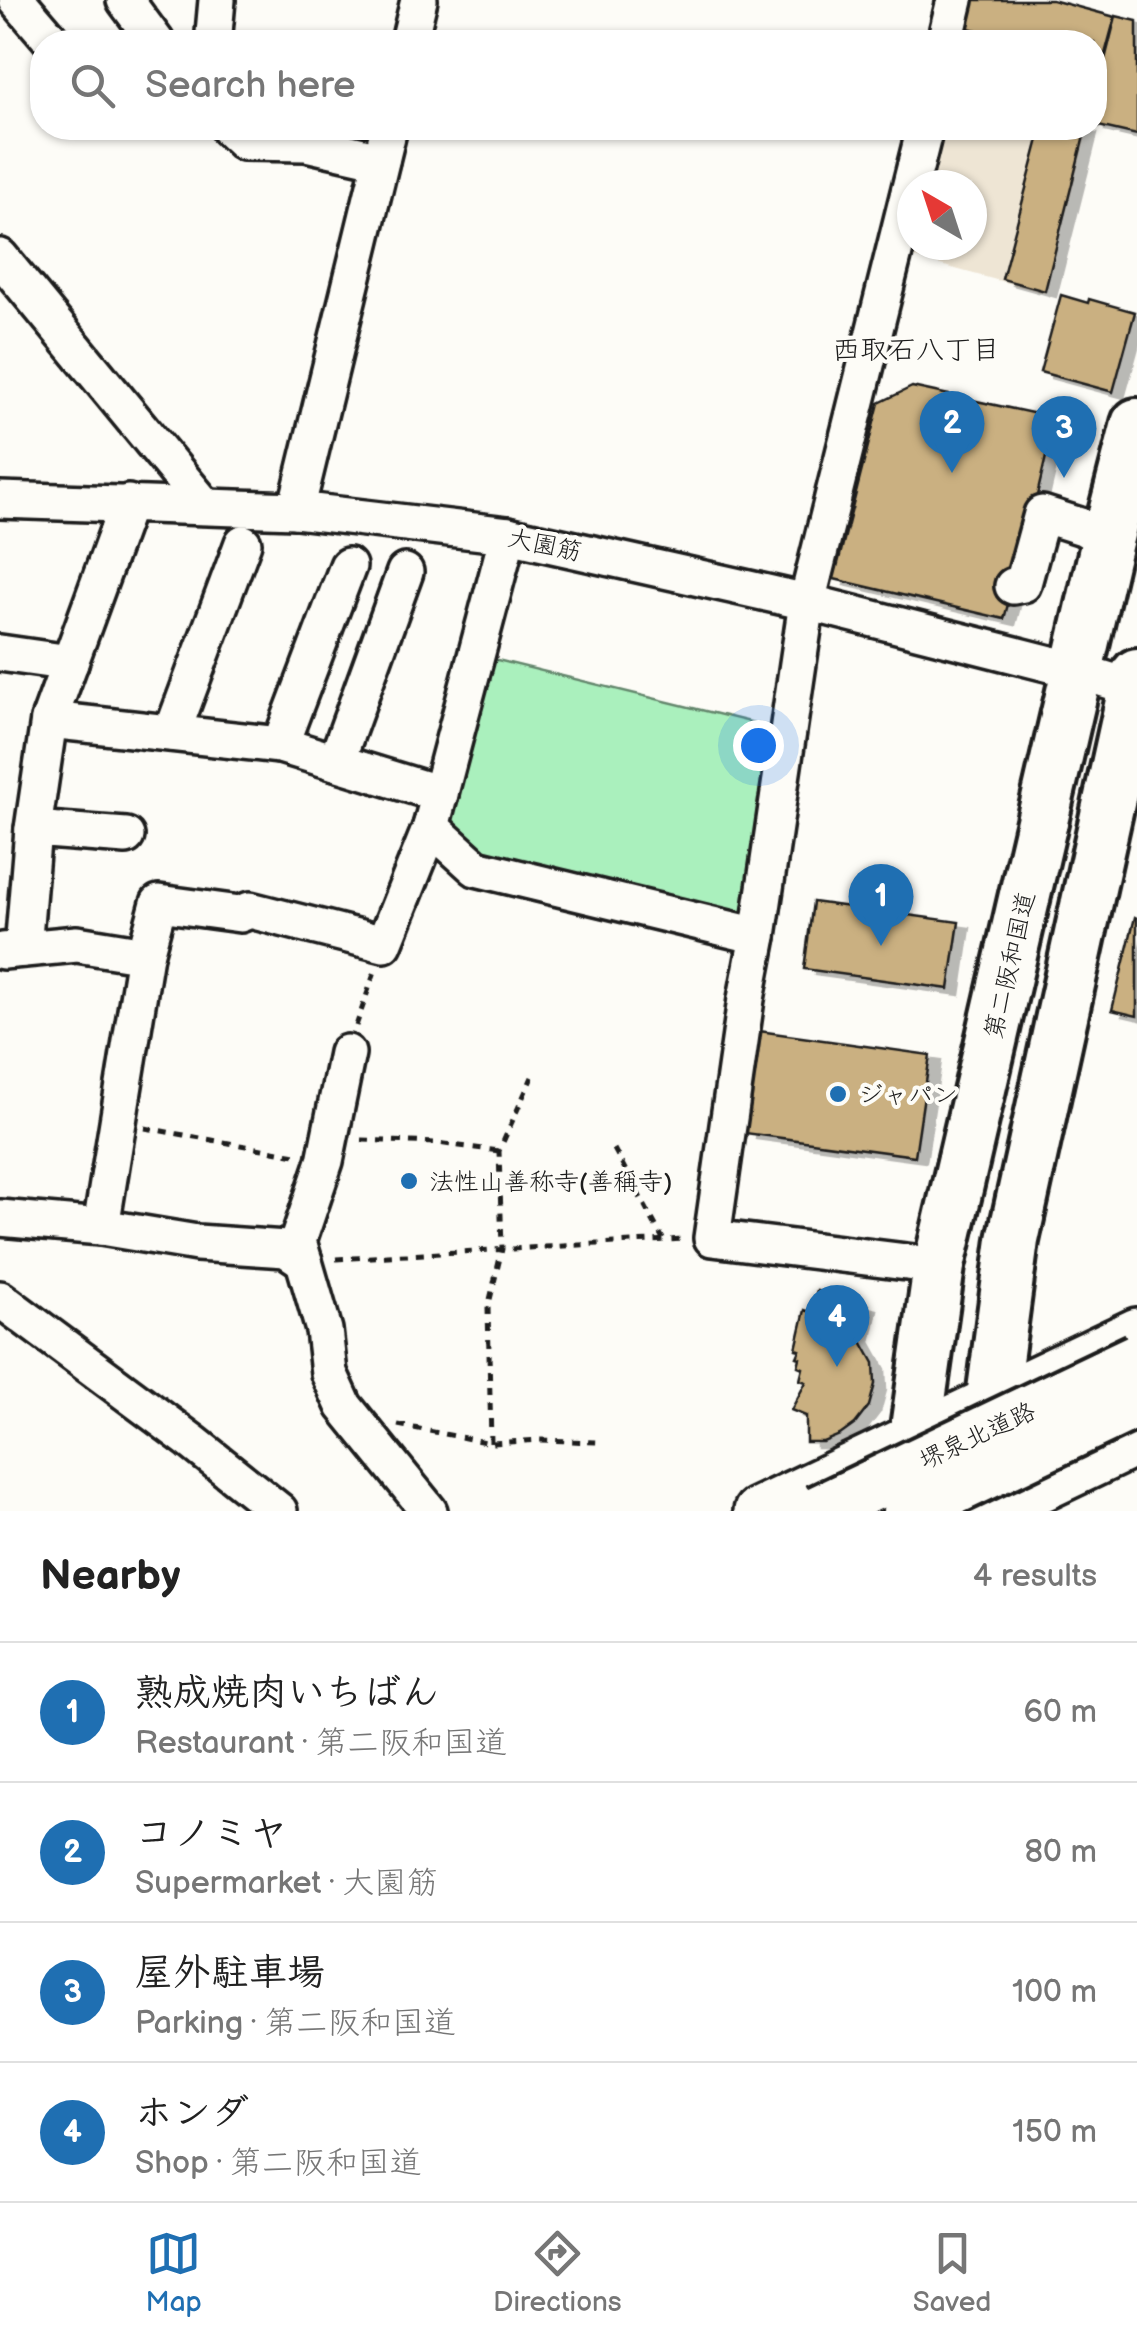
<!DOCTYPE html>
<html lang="en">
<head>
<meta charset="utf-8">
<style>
	body { margin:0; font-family:"Balsamiq Sans","Klee One",sans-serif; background:#f2f2f2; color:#222 }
	.compass { position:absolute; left:897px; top:170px; width:90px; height:90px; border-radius:50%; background:#fff; box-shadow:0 2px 8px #0004; rotate:321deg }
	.you { position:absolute; left:758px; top:745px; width:35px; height:35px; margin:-25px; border:8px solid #fff; border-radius:50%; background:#1a73e8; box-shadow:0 0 0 15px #1a73e833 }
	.badge { display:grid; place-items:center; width:65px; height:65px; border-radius:50%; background:#1f6fb2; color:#fff; font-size:32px; font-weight:700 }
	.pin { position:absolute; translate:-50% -82px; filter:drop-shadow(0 2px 5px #0008) }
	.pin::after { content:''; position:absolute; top:52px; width:35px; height:30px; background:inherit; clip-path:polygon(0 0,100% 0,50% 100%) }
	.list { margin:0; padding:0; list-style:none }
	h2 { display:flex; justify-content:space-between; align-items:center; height:130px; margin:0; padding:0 40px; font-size:42px }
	h2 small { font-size:32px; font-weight:400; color:#767676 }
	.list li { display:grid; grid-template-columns:65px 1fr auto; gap:30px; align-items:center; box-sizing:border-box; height:140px; padding:0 40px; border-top:2px solid #e0e0e0 }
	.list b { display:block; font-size:38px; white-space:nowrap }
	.list p { margin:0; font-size:32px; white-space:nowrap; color:#767676 }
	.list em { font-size:32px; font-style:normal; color:#767676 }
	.icon { flex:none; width:55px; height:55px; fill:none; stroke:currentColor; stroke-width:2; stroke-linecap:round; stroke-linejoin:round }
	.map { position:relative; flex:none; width:1137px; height:1511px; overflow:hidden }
	.search { position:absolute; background:#fff; box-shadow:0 2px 8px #0004; left:30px; right:30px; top:30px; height:110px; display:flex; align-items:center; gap:25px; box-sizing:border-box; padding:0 35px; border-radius:40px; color:#767676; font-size:38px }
	.sheet { height:690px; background:#fff }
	nav { display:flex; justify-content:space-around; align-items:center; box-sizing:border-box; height:140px; border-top:2px solid #e0e0e0; background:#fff; font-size:28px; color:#767676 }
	nav a { display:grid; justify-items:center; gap:5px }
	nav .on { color:#1f6fb2 }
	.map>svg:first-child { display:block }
	.built { fill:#eee5d4 }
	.green { fill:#aaf0bd; stroke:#63866c; stroke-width:2.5 }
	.building { fill:#cab081; stroke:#1c1c1c; stroke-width:2.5; filter:url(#shadow) }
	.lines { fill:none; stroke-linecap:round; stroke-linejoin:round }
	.minor-casing { stroke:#1c1c1c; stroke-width:42 }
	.major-casing { stroke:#1c1c1c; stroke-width:52 }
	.highway-casing { stroke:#1c1c1c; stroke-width:58 }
	.path { stroke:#1c1c1c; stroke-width:5; stroke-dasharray:8 8; stroke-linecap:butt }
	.minor { stroke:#fdfcf7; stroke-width:35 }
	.major { stroke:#fdfcf7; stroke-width:45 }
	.highway { stroke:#fdfcf7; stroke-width:50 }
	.highway-bridge-casing { stroke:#1c1c1c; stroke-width:58; stroke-linecap:butt }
	.highway-bridge { stroke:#fdfcf7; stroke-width:50 }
	.poi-dot { fill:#1f6fb2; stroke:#fdfcf7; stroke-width:4 }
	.labels { text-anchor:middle; stroke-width:8; stroke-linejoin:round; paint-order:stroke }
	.street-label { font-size:25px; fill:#1c1c1c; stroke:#fdfcf7 }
	.poi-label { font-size:25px; fill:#1c1c1c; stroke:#fdfcf7; text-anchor:start }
	.neighbourhood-label { font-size:28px; fill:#1c1c1c; stroke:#fdfcf7 }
</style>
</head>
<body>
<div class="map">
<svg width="1137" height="1511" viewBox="0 0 1137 1511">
	<defs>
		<filter id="shadow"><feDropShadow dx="11" dy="6" stdDeviation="0" flood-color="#0004"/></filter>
	</defs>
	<rect width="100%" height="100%" fill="#fdfcf7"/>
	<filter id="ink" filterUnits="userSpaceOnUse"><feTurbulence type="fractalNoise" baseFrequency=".01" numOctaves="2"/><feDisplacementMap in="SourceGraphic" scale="20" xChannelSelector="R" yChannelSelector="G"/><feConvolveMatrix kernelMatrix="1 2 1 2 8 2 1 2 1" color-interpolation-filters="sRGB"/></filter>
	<g filter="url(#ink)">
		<path class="built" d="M942 128H1088L1045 293 907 256 912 245H972V185H927Z"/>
		<path class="green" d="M489 658 775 728 744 922 479 856 450 819Z"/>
		<g class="building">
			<path d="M974 0H1052L1115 17 1094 95V42H1026L968 28Z"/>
			<path d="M1116 16 1137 21V135L1094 125V103Z"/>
			<path d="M1042 128H1086L1045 291 1002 279Z"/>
			<path d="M1061 295 1088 303 1089 299 1135 312 1113 392 1040 372Z"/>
			<path d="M912 387 1055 418 1035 504 1004 619 834 579 879 403Z"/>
			<path d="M813 902 959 922 949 989 804 969Z"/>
			<path d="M1135 917 1137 918V1016L1112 1010Z"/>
			<path d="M759 1031 930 1055 915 1156 745 1133Z"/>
			<path d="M817 1291 858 1299 857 1302 866 1304 859 1336 874 1363 875 1384 869 1406 855 1424 840 1435 823 1442H806V1416L791 1410 806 1382 800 1380 803 1368 798 1366 800 1358 797 1357 800 1350 796 1349 805 1310 811 1312Z"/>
		</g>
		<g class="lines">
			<defs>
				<g id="minor">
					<path d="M17 0 53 42"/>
					<path d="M125 0 156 42"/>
					<path d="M214 33 217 0"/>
					<path d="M409 42 419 0"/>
					<path d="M945 42 955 0"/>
					<path d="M228 128 243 142 306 143 381 160"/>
					<path d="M925 128 807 602 758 936 746 999 712 1238 939 1266"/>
					<path d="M0 257 204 505"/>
					<path d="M0 500 296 510 508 535 807 602 1078 671 1137 689"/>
					<path d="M296 510 389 128"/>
					<path d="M1013 586 1023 584 1042 514 1083 527 1107 541"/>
					<path d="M0 653 70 663"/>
					<path d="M49 720 280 745 440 794"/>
					<path d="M172 733 243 543"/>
					<path d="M280 745 348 566"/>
					<path d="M336 762 405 572"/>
					<path d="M431 827 476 868 758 936"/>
					<path d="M33 829 49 720 128 503"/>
					<path d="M23 949 33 829 126 836"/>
					<path d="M3 951 77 944 145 955"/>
					<path d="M347 1053 325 1161 298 1241 324 1330 329 1373 344 1406 429 1511"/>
					<path d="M0 1218 101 1227 197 1243 286 1249 304 1261"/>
					<path d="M101 1227 145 955 159 903 240 914 250 910 384 944 431 827 508 535"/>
					<path d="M0 1299 191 1441 279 1511"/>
				</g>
				<g id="major">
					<path d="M757 1511 1137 1331"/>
					<path d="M994 1511 1137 1443"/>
				</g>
				<g id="highway">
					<path d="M905 1506 939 1266 1107 541 1137 424"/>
					<path d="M973 1511 992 1398 1013 1240 1137 674"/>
				</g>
			</defs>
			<use href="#minor" class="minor-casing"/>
			<use href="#major" class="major-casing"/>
			<use href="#highway" class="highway-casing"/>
			<g class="path">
				<path d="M356 1026 375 971"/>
				<path d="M145 1128 296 1155"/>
				<path d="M362 1140 437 1143 499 1151"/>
				<path d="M614 1149 663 1239"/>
				<path d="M336 1259 685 1239"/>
				<path d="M398 1425 491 1443 539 1440 598 1442"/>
				<path d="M491 1443 488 1308 502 1249 499 1151 532 1077"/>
			</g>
			<use href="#minor" class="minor"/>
			<use href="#major" class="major"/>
			<use href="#highway" class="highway"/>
			<defs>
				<g id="highway-bridge">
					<path d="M818 1511 1137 1359"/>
					<path d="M908 1511 1137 1402"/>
				</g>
			</defs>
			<use href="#highway-bridge" class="highway-bridge-casing"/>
			<use href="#highway-bridge" class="highway-bridge"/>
		</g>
	</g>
	<g class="poi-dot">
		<circle cx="838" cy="1094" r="10"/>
		<circle cx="409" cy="1181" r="10"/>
	</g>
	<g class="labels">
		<g class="street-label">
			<text transform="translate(545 544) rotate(12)" y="9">大園筋</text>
			<text transform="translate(1009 965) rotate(-77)" y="9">第二阪和国道</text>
			<text transform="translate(977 1435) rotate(-25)" y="9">堺泉北道路</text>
		</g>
		<g class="poi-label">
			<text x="858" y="1103">ジャパン</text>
			<text x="429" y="1190">法性山善称寺(善稱寺)</text>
		</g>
		<g class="neighbourhood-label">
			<text x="916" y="359">西取石八丁目</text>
		</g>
	</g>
</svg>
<svg class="compass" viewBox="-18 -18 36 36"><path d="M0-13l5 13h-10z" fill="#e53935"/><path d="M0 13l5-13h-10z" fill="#767676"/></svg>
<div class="you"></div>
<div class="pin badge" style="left:881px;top:946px">1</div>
<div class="pin badge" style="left:952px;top:473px">2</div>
<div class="pin badge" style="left:1064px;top:478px">3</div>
<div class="pin badge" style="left:837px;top:1367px">4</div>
<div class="search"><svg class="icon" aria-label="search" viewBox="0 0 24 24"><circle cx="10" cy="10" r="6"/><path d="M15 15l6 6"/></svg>Search here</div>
</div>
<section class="sheet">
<h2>Nearby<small>4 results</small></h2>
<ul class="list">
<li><span class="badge">1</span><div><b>熟成焼肉いちばん</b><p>Restaurant · 第二阪和国道</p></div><em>60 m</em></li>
<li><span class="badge">2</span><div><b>コノミヤ</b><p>Supermarket · 大園筋</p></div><em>80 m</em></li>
<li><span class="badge">3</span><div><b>屋外駐車場</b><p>Parking · 第二阪和国道</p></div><em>100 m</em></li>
<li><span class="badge">4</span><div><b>ホンダ</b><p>Shop · 第二阪和国道</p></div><em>150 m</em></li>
</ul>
</section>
<nav>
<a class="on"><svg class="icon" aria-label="map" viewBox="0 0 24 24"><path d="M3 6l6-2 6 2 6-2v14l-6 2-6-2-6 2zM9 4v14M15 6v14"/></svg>Map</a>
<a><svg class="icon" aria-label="directions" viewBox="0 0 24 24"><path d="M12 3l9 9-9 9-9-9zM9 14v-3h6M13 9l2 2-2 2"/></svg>Directions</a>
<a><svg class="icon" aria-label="saved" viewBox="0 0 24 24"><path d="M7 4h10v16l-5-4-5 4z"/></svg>Saved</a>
</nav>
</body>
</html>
